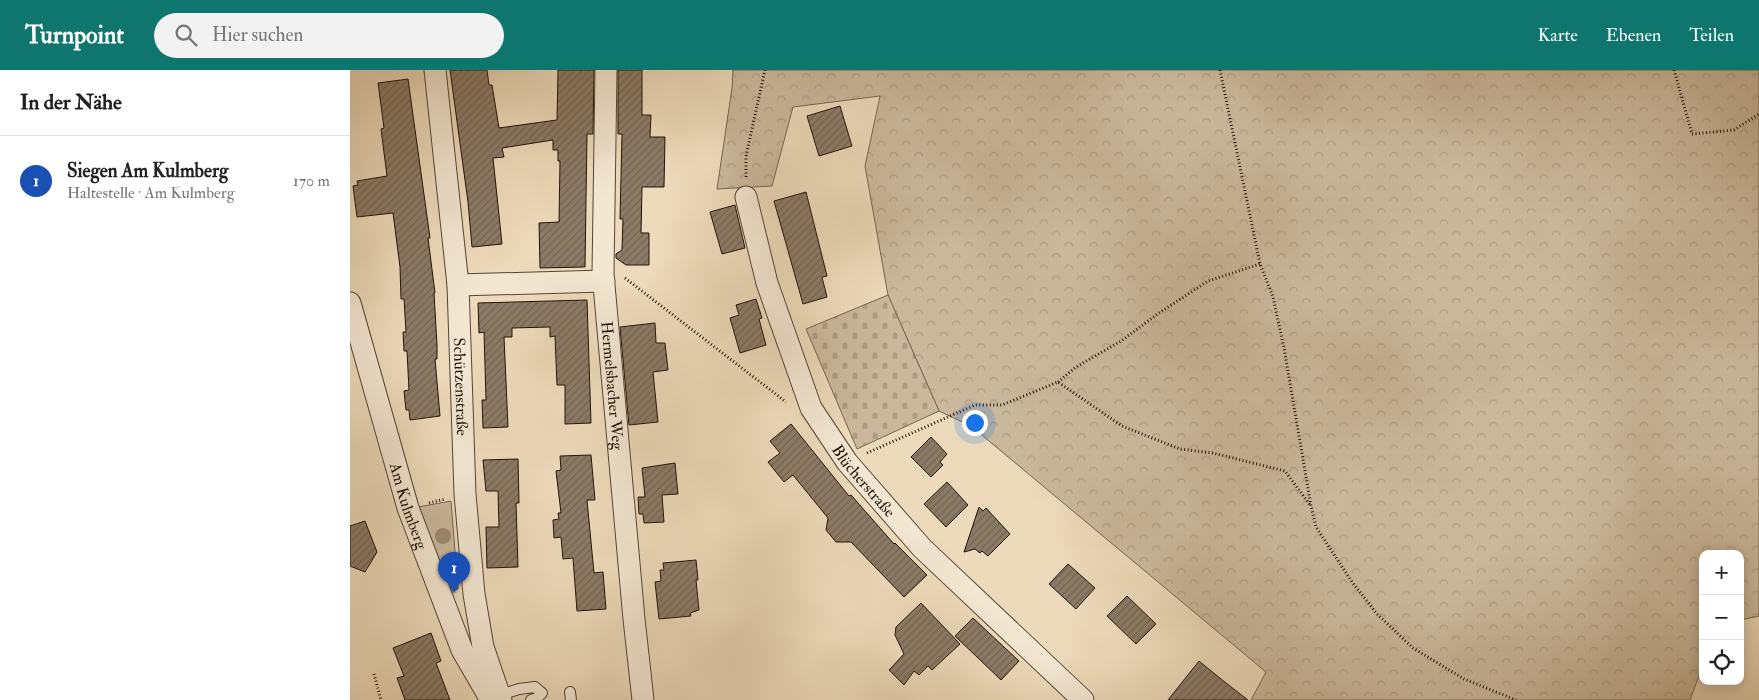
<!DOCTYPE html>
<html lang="de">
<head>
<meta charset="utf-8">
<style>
	body { margin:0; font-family:"IM FELL Double Pica",serif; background:#f2f2f2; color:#222 }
	.controls { position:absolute; right:15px; bottom:15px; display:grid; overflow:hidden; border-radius:10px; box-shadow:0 2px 12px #0003 }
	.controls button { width:45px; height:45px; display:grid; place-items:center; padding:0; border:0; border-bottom:1px solid #e0e0e0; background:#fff; color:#222; font:25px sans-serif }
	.you { position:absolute; left:624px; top:352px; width:18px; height:18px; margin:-12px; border:4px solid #fff; border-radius:50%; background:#1a73e8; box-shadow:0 0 0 8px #1a73e833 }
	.badge { display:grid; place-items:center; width:32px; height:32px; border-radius:50%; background:#0f766e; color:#fff; font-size:16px; font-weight:700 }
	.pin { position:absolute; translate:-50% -41px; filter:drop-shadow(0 1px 2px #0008) }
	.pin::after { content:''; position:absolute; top:26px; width:18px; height:15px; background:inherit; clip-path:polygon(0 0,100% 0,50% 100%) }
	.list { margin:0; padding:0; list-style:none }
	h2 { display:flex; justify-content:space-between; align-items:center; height:65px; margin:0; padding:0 20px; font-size:21px }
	h2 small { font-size:16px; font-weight:400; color:#767676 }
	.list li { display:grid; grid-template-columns:32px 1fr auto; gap:15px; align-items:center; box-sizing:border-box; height:90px; padding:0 20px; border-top:1px solid #e0e0e0 }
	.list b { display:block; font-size:19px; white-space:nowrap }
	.list p { margin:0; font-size:16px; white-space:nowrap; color:#767676 }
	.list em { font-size:16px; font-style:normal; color:#767676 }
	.icon { flex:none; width:28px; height:28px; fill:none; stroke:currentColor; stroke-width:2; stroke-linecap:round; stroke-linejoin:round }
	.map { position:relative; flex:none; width:1409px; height:630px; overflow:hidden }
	header { display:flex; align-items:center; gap:30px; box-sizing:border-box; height:70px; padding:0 25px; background:#0f766e; color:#fff }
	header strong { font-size:24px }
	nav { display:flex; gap:28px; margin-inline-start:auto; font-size:18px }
	.search { width:350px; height:45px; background:#f2f2f2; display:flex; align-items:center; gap:12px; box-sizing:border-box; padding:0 18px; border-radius:28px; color:#767676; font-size:19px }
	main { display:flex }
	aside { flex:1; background:#fff }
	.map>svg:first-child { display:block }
	.green { fill:#cab89c; stroke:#756653 }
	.forest { fill:url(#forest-crowns); stroke:#756653 }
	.cemetery { fill:url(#cemetery-stones); stroke:#756653 }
	.building { fill:url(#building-hatch); stroke:#20140a }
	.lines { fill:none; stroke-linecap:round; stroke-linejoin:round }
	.lane-casing { stroke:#534636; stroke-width:12 }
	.street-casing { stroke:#534636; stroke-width:23 }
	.path { stroke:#20140a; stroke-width:3; stroke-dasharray:1 2.5; stroke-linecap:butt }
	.lane { stroke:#f3e7d2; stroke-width:10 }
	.street { stroke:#f3e7d2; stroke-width:21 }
	.tree { fill:#9d8c75 }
	.labels { text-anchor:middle; stroke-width:4; stroke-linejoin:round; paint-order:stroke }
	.street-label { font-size:16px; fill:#20140a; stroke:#f3e7d2 }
</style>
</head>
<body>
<header>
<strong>Turnpoint</strong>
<div class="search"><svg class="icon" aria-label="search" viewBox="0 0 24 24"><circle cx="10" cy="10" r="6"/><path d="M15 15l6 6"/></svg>Hier suchen</div>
<nav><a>Karte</a><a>Ebenen</a><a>Teilen</a></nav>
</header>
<main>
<aside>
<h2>In der Nähe<small></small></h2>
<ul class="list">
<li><span class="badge" style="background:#1a4fb4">1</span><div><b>Siegen Am Kulmberg</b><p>Haltestelle · Am Kulmberg</p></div><em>170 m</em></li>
</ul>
</aside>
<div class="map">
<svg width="1409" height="630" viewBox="0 0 1409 630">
	<defs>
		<pattern id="forest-crowns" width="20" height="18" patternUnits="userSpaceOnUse" patternTransform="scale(1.25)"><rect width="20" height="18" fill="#cab89c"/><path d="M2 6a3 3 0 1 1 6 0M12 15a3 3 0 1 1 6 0" fill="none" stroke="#ad9d85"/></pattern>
		<pattern id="cemetery-stones" width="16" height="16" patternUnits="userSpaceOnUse" patternTransform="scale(1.25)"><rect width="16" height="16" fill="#cab89c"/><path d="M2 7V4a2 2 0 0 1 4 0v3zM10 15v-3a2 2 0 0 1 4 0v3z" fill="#ad9d85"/></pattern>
		<pattern id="building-hatch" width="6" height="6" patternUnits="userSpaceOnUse" patternTransform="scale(1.25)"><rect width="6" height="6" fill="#8b7b66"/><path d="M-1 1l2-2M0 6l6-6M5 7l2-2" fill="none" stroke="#716452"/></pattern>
	</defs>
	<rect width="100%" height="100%" fill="#eddaba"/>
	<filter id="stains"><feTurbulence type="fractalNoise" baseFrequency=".004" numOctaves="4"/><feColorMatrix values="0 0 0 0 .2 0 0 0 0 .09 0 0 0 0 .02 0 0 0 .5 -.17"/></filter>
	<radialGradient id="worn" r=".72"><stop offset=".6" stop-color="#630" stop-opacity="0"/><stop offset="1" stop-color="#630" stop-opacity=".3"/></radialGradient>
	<path class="green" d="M101 431 108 519 101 521 68 437Z"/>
	<path class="forest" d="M383 0H1409V546L1390 550V484H1353V595L1340 630H901L916 602 621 356 589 341 538 225 515 96 530 26 443 37 422 116 367 119 382 18Z"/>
	<path class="cemetery" d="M538 225 589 341 507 379 456 259Z"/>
	<g class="building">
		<path d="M100 0H137L139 15H142L149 58 207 50 208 0H244L243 64H237L235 197 190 198 189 153 209 152 210 91H208V80H203V70L152 78 154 87 143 88 152 174 122 177 118 132Z"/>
		<path d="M268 0H292V45H301L300 67H315L314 117H292L291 163H299V195H276L266 188V184L272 180 273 149H270L272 64H268Z"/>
		<path d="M58 9 80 168H78L85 223H84L87 275V289H85L90 346 60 350 59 340H56L54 321 59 320 57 281H54L53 262H56L54 229H51L50 197 43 143 7 147 3 116 8 115 7 111 37 106 31 59 34 58 28 13Z"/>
		<path d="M490 36 502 76 469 86 457 46Z"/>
		<path d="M456 122 477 206 472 207 477 227 453 234 424 131Z"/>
		<path d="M385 135 395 178 372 184 360 142Z"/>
		<path d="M406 229 412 248 409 249 416 275 390 283 380 248 389 245 386 235Z"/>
		<path d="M237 230 241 353 215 354V315H207L205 266 200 267V257L162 258V267H154L158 357 133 358 132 330H136L134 262 129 263 128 233Z"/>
		<path d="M305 253 306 273H315L318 300 303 302 308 352 279 355 270 257Z"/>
		<path d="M441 354 499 426 501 425 544 474 545 473 577 505 554 527 501 472H486L476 460 478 448 443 405 434 412 418 392 430 383 420 371Z"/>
		<path d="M581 367 597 384 590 392 593 395 581 407 561 387Z"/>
		<path d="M241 385 245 430H237L244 503 253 502 256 539 227 541 223 488 213 489 211 467 204 468 203 450 209 449 208 443H211L206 401 211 400 210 386Z"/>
		<path d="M168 389 169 433H166L168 497 137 498 136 457H149L148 421H136L133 390Z"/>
		<path d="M325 393 328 424 312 425 314 452 294 453 293 444H289L288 427H295L292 398Z"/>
		<path d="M597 412 618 435 596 457 574 434Z"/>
		<path d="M629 437 633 441 636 438 660 464 638 486 632 481 630 483 625 479 614 482Z"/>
		<path d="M15 451 27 482 15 502 0 496V456Z"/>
		<path d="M346 490 348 510H346L349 540 340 543 341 546 309 549 305 512 311 511 310 500H314L313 493Z"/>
		<path d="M718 494 745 518 726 539 699 514Z"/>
		<path d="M777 526 806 554 786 574 757 546Z"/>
		<path d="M571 533 610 574 582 600 578 596 569 605 564 601 554 615 539 600 554 584 545 565 546 557Z"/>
		<path d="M623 548 669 591 651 610 605 566Z"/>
		<path d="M81 563 91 591 86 593 100 630H55L47 608 54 606 43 578Z"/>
		<path d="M849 591 876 613 898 630H818Z"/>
	</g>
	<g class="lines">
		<defs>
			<g id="lane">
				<path d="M220 622 221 630"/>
				<path d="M150 625 169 619 185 617 192 623 187 628 181 630"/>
			</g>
			<g id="street">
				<path id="s1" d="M85 0 108 215 115 424 124 524 133 577 151 630"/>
				<path id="s2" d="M256 0 253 204 284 549 293 630"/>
				<path id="s3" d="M396 127 417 213 461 338 497 392 572 478 733 630"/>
				<path d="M108 215 254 211"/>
				<path id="s4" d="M0 233 58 438 112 580 141 630"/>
			</g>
		</defs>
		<use href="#lane" class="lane-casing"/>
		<use href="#street" class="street-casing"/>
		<g class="path">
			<path d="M870 0 910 194 923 227 934 278 961 436 966 457 1002 512 1027 544 1063 578 1114 609 1166 630"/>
			<path d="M1324 0 1342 64 1384 60 1409 44"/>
			<path d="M396 107V86L415 0"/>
			<path d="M275 208 436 332"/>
			<path d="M708 312 726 297 771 271 809 243 858 211 910 194"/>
			<path d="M517 383 625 335H652L708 312 772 356 830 379 863 383 935 401 960 435"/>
			<path d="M79 433 95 429"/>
			<path d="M24 604 31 630"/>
		</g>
		<use href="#lane" class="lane"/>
		<use href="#street" class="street"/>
	</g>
	<circle class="tree" cx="93" cy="466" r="8"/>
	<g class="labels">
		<g class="street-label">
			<text dy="6" stroke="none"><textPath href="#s2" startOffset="316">Hermelsbacher Weg</textPath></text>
			<text dy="6" stroke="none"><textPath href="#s1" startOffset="318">Schützenstraße</textPath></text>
			<text dy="6" stroke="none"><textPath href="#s3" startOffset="311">Blücherstraße</textPath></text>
			<text dy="6" stroke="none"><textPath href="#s4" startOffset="211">Am Kulmberg</textPath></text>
		</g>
	</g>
	<rect width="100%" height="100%" filter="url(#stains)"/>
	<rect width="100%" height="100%" fill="url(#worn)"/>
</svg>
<div class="controls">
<button>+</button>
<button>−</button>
<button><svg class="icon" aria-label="locate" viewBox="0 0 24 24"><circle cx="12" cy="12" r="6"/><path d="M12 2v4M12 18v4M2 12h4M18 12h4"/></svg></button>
</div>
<div class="you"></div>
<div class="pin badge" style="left:104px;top:523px;background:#1a4fb4">1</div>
</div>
</main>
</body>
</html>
